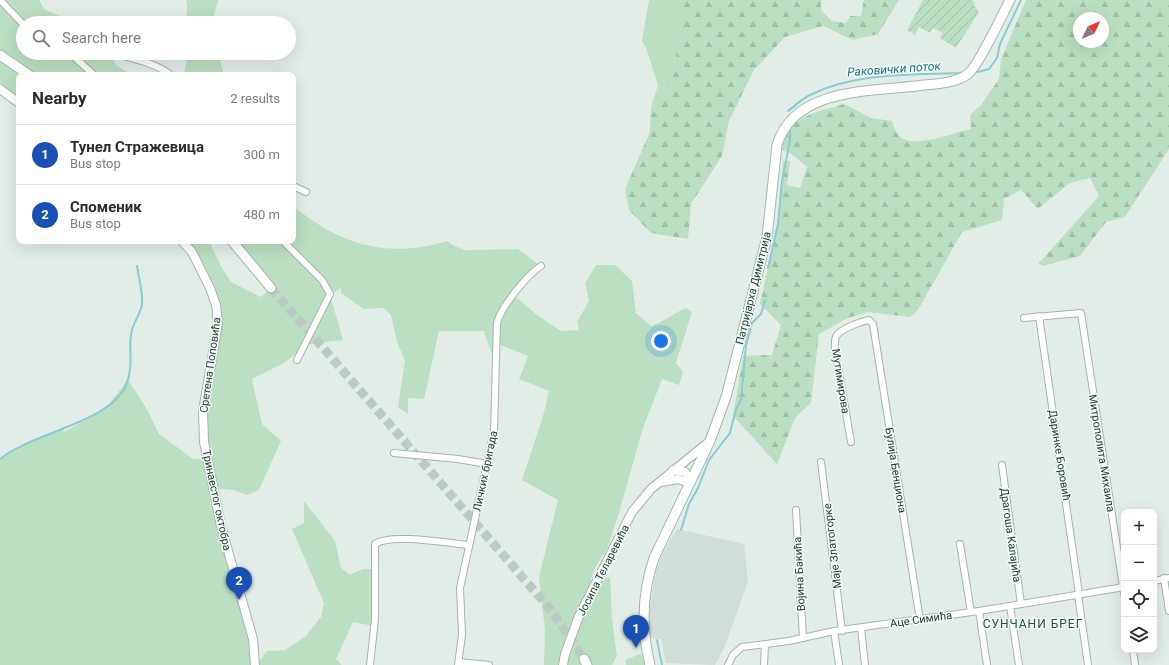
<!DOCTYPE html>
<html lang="en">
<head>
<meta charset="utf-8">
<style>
	body { margin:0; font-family:Roboto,sans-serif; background:#f2f2f3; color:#2b2b33 }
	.controls { position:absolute; right:12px; bottom:12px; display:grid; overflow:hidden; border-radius:8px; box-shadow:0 4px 16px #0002 }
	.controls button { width:36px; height:36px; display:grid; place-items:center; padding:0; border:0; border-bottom:1px solid #e1e1e2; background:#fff; color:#2b2b33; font:20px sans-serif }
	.compass { position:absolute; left:1073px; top:12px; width:36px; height:36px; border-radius:50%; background:#fff; box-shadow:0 4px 16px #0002; rotate:46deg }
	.you { position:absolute; left:661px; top:341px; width:14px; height:14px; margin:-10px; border:3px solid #fff; border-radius:50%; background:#1a73e8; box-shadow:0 0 0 6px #1a73e833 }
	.badge { display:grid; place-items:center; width:26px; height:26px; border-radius:50%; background:#864b43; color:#fff; font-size:13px; font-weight:700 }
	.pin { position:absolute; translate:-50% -33px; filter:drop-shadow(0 1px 2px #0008) }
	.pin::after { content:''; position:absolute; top:21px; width:14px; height:12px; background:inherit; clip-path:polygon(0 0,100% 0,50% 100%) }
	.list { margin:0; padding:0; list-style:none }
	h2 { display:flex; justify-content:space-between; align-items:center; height:52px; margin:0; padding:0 16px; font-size:17px }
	h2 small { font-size:13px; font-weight:400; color:#7c7c81 }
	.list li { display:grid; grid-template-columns:26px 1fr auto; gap:12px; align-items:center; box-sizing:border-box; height:60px; padding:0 16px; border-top:1px solid #e1e1e2 }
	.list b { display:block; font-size:15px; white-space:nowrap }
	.list p { margin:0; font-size:13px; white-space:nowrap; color:#7c7c81 }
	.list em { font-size:13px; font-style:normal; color:#7c7c81 }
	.icon { flex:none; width:22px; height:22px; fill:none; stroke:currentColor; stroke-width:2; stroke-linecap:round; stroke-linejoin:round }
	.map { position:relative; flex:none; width:1169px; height:665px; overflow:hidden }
	.search { position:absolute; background:#fff; box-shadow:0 4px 16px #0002; left:16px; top:16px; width:280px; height:44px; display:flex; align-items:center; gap:10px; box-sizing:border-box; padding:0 14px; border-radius:22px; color:#7c7c81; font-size:15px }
	.panel { position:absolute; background:#fff; box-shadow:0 4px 16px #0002; left:16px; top:72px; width:280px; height:172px; border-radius:8px }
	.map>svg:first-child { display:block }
	.built { fill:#d1ddd7 }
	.green { fill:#bbdfc2 }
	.forest { fill:url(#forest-firs); fill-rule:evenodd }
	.garden { fill:url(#garden-furrows) }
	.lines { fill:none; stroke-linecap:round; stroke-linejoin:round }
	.stream { stroke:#89cdd4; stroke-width:2 }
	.secondary-tunnel { stroke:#bccac4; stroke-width:9; stroke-dasharray:9 4.5; stroke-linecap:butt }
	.minor-casing { stroke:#a5b5af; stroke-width:8 }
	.tertiary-casing { stroke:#a5b5af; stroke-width:10 }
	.secondary-casing { stroke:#a0b9af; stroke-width:11 }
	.minor { stroke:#fff; stroke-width:6 }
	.tertiary { stroke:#fff; stroke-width:8 }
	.secondary { stroke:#fff; stroke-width:9 }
	.labels { text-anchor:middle; stroke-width:3; stroke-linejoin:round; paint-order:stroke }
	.street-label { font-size:11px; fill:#223f35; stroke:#f3f9f6 }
	.water-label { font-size:12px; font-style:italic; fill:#19747d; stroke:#f3f9f6 }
	.neighbourhood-label { font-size:12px; letter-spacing:1px; fill:#1d5241; stroke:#f3f9f6 }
</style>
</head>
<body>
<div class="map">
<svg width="1169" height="665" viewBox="0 0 1169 665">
	<defs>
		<pattern id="forest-firs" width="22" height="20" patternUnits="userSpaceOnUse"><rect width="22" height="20" fill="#bbdfc2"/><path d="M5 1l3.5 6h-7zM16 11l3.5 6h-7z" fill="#a0c0a7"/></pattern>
		<pattern id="garden-furrows" width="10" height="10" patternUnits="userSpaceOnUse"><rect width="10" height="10" fill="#bbdfc2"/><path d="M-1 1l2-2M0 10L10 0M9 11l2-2" fill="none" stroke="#a0c0a7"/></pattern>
	</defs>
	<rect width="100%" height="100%" fill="#e3ede8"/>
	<path class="built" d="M677 529 744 544 748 582 724 648 715 665 666 663 661 639 649 637 648 619 656 569 665 549Z"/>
	<g class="green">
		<path d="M0 0H39L44 9 76 23H23V53H110L116 65 131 75H29L0 55Z"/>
		<path d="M186 0H218L212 23H186L187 6Z"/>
		<path d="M649 0H685L670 91 651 107 658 85 646 48 642 41Z"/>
		<path d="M188 53H218L224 75H184Z"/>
		<path d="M0 60 21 75H19V97L0 83Z"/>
		<path d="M293 206C341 245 387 259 447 241L454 246 465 250 518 249 541 266 514 295 537 315 561 331 579 330 577 322 589 301 585 283 596 265H615L632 281 636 313 651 326C664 322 674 313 686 308L692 312 676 363 683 372 679 385 662 379 642 431 619 513 608 547 595 568 590 582 610 577 612 618 617 656 612 665H544L545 630 539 577 558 500 522 480 543 416 549 391 519 379 528 356 498 344V354L491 352 484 331H439L424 399 408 398V414L398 407 405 361 397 342 391 315 383 308 364 309 341 293V288L330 295 343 340 308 344 284 363 252 379 262 424 281 441 259 490 247 495 234 490 212 488 255 665H0V459L29 442 68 425 62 433 104 410 128 380 148 411 159 434 193 459 207 458 204 442 216 305 182 241H209L221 266 231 282 261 297 271 288 232 241H293Z"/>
		<path d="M304 501 335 541 341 568 350 575 363 569H375L374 626 353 622 336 659 342 665H256L267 651 285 650 306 636 321 617 324 603 292 529 304 523Z"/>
		<path d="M640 654 645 659 646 665H626L625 660Z"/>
	</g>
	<g class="forest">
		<path d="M685 0H821V10L832 21 846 23 850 16H861L864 0H899L878 34 853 40 823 26 785 37 754 70 729 121 722 156 691 204 688 239 651 233 629 210 625 189 650 132 651 107 670 91Z"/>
		<path d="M1026 0H1169V149L1125 217 1106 222 1080 256 1043 266 1039 263 1099 196 1090 178 1070 183 1038 209 1021 190 1004 199 1002 220 962 232 918 310 910 317 868 312 848 318 819 334 811 403 795 418 777 464 733 416 743 356 772 355 781 325 760 304 778 224 783 161H790L787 185 800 188 807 167 790 153 782 150C789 115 814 113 844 104L871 118 892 121C894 126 895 132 899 136 914 150 954 132 971 129L970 115 981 105 999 79 1001 59ZM1079 18H1103V42H1079Z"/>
	</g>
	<path class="garden" d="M923 0H972L975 3 974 5 979 12 956 48 940 38 943 33 933 28 930 33 919 27 915 35 907 30Z"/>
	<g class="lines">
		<g class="stream">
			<path d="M978 72 989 69 997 58 1000 44 1021 0"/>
			<path d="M788 111C795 106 803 98 810 95 856 72 911 75 961 73"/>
			<path d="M768 268 778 224 782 181 790 140V127"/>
			<path d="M0 459C33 432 110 423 126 385 135 363 127 349 132 330 134 322 140 314 142 305 143 293 139 278 137 266"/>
			<path d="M681 530 689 504 698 488 709 460 730 433 736 409 741 400 746 346 752 323 761 314 765 300"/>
			<path d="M657 640 662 665"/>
		</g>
		<path class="secondary-tunnel" d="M271 288 551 610 584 659"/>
		<defs>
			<g id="minor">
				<path d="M0 0 23 24"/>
				<path d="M70 53 94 75"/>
				<path d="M112 53C131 58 156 63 171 75"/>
				<path d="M293 186 306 192"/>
				<path d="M283 241 322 280 330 294 297 360"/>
				<path d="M1039 316 1079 594"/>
				<path d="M1024 318 1081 313 1124 593"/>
				<path d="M851 442 835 350C835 345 834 339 837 335 841 329 862 321 869 320L873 324 920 620"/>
				<path d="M394 453 458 459 487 464"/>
				<path d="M821 462 842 631"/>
				<path d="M1002 465 1021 604"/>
				<path d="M796 510 803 638"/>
				<path d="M960 544 971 612"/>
				<path d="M1164 578 1169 611"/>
				<path d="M1154 581 1169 578"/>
				<path d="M1078 595 1088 665"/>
				<path d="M1010 606 1019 665"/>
				<path d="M979 611 987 665"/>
				<path d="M861 628 865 665"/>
				<path d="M834 631 839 665"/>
				<path d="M1133 650 1135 665"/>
				<path d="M459 662 489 665"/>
				<path d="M370 665 375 619V544C390 533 448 543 468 545"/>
				<path d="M458 665 462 635 460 588 494 431 497 323C501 307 527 275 541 266"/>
				<path d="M728 665 733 655 742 647 789 641 834 631 979 611 1124 587"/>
				<path d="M764 665 765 644"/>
			</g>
			<g id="tertiary">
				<path d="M0 89 19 103"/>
				<path d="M182 241 192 252 210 288 216 305 218 323 203 411 204 442 221 526 253 639 255 665"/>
				<path d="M673 470 685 472 690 479"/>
				<path d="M661 482 678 479 689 483"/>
				<path d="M563 665 565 654 579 616 632 512 651 489 710 441"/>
			</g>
			<g id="secondary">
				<path d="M0 55 29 75"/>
				<path d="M232 241 271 288"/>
				<path d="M584 659 587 665"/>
				<path d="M650 665C641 628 642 593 654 558L710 441 726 397 767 237 777 145C795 86 874 92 924 85 939 84 955 83 968 74 979 65 1002 15 1010 0"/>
			</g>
		</defs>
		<use href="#minor" class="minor-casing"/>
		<use href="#tertiary" class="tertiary-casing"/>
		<use href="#secondary" class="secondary-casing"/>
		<use href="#minor" class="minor"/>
		<use href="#tertiary" class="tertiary"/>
		<use href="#secondary" class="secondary"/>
	</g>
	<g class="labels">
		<g class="street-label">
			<text transform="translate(753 288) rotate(-76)" y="4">Патријарха Димитрија</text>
			<text transform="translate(210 365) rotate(-82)" y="4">Сретена Поповића</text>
			<text transform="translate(841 381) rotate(81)" y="4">Мутимирова</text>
			<text transform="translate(1102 453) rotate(81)" y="4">Митрополита Михаила</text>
			<text transform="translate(1060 455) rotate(81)" y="4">Даринке Боровић</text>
			<text transform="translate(896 470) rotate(81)" y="4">Булија Бенциона</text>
			<text transform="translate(485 471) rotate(-78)" y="4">Личких бригада</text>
			<text transform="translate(217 500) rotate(78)" y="4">Тринаестог октобра</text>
			<text transform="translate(1011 535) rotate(82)" y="4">Драгоша Калајића</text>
			<text transform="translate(832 546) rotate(-97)" y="4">Маје Златогорке</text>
			<text transform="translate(603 570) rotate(-63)" y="4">Јосипа Теларевића</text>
			<text transform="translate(799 574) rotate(-93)" y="4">Војина Бакића</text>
			<text transform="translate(921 619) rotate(-8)" y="4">Аце Симића</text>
		</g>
		<g class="water-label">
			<text transform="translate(894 69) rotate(-4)" y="4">Раковички поток</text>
		</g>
		<g class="neighbourhood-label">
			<text x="1033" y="628">СУНЧАНИ БРЕГ</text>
		</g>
	</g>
</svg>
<div class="controls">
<button>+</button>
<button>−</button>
<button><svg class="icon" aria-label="locate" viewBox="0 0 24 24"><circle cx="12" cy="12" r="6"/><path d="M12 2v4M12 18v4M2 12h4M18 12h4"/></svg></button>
<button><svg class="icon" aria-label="layers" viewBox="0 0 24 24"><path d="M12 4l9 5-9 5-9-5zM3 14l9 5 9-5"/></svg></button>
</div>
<svg class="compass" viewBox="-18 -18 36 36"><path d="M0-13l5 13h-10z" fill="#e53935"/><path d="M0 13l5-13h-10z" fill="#7c7c81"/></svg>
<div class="you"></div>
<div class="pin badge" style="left:636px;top:648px;background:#1a4fb4">1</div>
<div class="pin badge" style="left:239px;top:600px;background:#1a4fb4">2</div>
<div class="search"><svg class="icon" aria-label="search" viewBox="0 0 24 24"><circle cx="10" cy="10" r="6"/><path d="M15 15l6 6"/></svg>Search here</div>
<section class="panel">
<h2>Nearby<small>2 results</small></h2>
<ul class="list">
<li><span class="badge" style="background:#1a4fb4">1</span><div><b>Тунел Стражевица</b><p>Bus stop</p></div><em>300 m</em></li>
<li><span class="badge" style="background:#1a4fb4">2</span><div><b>Споменик</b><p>Bus stop</p></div><em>480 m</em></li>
</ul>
</section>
</div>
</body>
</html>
